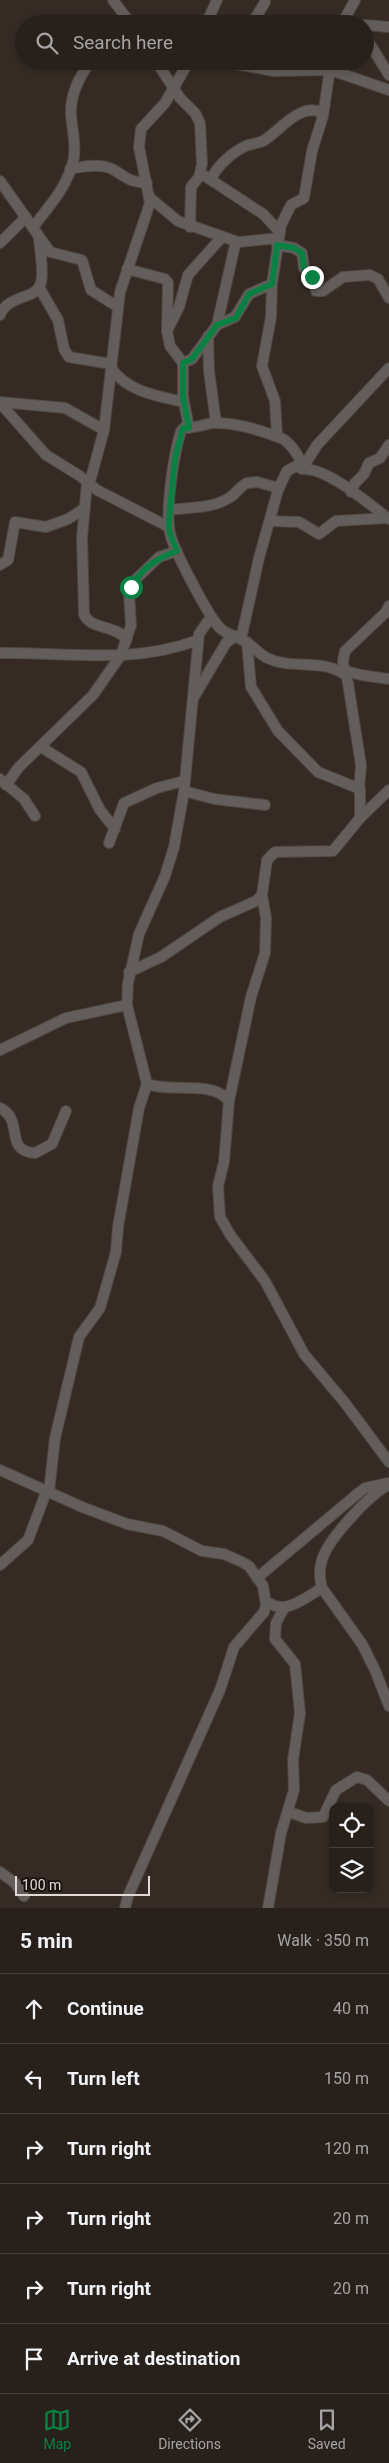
<!DOCTYPE html>
<html lang="en">
<head>
<meta charset="utf-8">
<style>
	body { margin:0; font-family:Roboto,sans-serif; background:#302824; color:#f1f3f6 }
	.controls { position:absolute; right:15px; bottom:15px; display:grid; overflow:hidden; border-radius:10px; box-shadow:0 2px 8px #0003 }
	.controls button { width:45px; height:45px; display:grid; place-items:center; padding:0; border:0; border-bottom:1px solid #443e3a; background:#28201b; color:#f1f3f6; font:25px sans-serif }
	.scale { position:absolute; left:15px; bottom:12px; width:135px; box-sizing:border-box; padding-left:5px; border:2px solid #e0d9d5; border-top:0; font-size:14px; line-height:18px; white-space:nowrap; color:#e0d9d5; -webkit-text-stroke:4px #191411; paint-order:stroke }
	.stop { position:absolute; width:15px; height:15px; margin:-11px; border:4px solid #0b8043; border-radius:50%; background:#fff }
	.stop.end { background:#0b8043; border-color:#fff; box-shadow:0 1px 5px #0008 }
	.list { margin:0; padding:0; list-style:none }
	h2 { display:flex; justify-content:space-between; align-items:center; height:65px; margin:0; padding:0 20px; font-size:21px }
	h2 small { font-size:16px; font-weight:400; color:#a5a3a3 }
	.list li { display:grid; grid-template-columns:32px 1fr auto; gap:15px; align-items:center; box-sizing:border-box; height:70px; padding:0 20px; border-top:1px solid #443e3a }
	.list b { display:block; font-size:19px; white-space:nowrap }
	.list em { font-size:16px; font-style:normal; color:#a5a3a3 }
	.icon { flex:none; width:28px; height:28px; fill:none; stroke:currentColor; stroke-width:2; stroke-linecap:round; stroke-linejoin:round }
	.map { position:relative; flex:none; width:389px; height:1908px; overflow:hidden }
	.search { position:absolute; background:#28201b; box-shadow:0 2px 8px #0003; left:15px; right:15px; top:15px; height:55px; display:flex; align-items:center; gap:12px; box-sizing:border-box; padding:0 18px; border-radius:28px; color:#a5a3a3; font-size:19px }
	.sheet { height:485px; background:#28201b }
	nav { display:flex; justify-content:space-around; align-items:center; box-sizing:border-box; height:70px; border-top:1px solid #443e3a; background:#28201b; font-size:14px; color:#a5a3a3 }
	nav a { display:grid; justify-items:center; gap:2px }
	nav .on { color:#0b8043 }
	.map>svg:first-child { display:block }
	.lines { fill:none; stroke-linecap:round; stroke-linejoin:round }
	.minor-casing { stroke:#504740; stroke-width:12 }
	.minor { stroke:#635e5b; stroke-width:10 }
	.route { stroke:#0b8043; stroke-width:6 }
</style>
</head>
<body>
<div class="map">
<svg width="389" height="1908" viewBox="0 0 389 1908">
	<rect width="100%" height="100%" fill="#352b24"/>
	<g class="lines">
		<defs>
			<g id="minor">
				<path d="M113 0 131 24"/>
				<path d="M206 24 217 0"/>
				<path d="M252 24 265 2"/>
				<path d="M342 24 355 0"/>
				<path d="M365 25 389 27"/>
				<path d="M365 36 389 75"/>
				<path d="M156 61 180 98 195 113 200 123 202 164 199 177 191 187 190 227"/>
				<path d="M218 61 274 71 331 70 389 90"/>
				<path d="M70 169C84 166 102 163 114 170 129 179 128 181 147 183"/>
				<path d="M205 176 263 214 279 231"/>
				<path d="M211 179C218 165 232 152 248 145 253 144 258 143 263 141 279 132 299 103 320 112L323 116"/>
				<path d="M0 181 50 252 82 260 91 290 118 307"/>
				<path d="M149 197 178 221 238 242"/>
				<path d="M33 227C49 207 70 183 74 157 76 142 72 129 71 115 70 94 79 77 91 61"/>
				<path d="M0 243 26 217"/>
				<path d="M277 245 294 248 302 253 304 268 314 279 316 291H323L343 277 370 275 378 279 389 298"/>
				<path d="M127 269 165 279 168 283 167 331 170 346 183 363V397L189 428"/>
				<path d="M272 284 271 317 262 366 275 401 277 436"/>
				<path d="M39 287 58 320 64 349 69 357 111 364"/>
				<path d="M0 315C8 294 37 300 41 283 44 269 40 253 39 239"/>
				<path d="M217 325 235 245 239 242 278 238"/>
				<path d="M167 331 179 307 188 275 222 237"/>
				<path d="M208 336 209 371 216 423"/>
				<path d="M183 363 192 359 217 325 235 317 249 294 272 284 281 225 291 205 304 198 312 151 323 116 331 61"/>
				<path d="M111 368C128 392 157 396 184 402"/>
				<path d="M0 402 65 408 104 430"/>
				<path d="M0 403 46 455 80 476 97 490 169 527"/>
				<path d="M302 469 317 445 389 368"/>
				<path d="M87 483 82 538 84 614C89 629 115 625 127 639"/>
				<path d="M89 485 104 430 120 292 150 203 139 147 141 129 165 103 189 61"/>
				<path d="M351 492 355 483 364 474 369 463 380 458 389 445"/>
				<path d="M170 510C190 507 211 509 229 498 236 494 240 486 247 483L257 482 279 488"/>
				<path d="M389 519C369 504 327 467 302 469 302 459 292 445 283 439 263 431 235 422 213 423 203 424 196 429 185 427L181 431C174 453 165 510 170 533 173 549 208 615 219 627 226 635 237 636 246 642 253 646 259 654 267 658 292 670 320 658 344 674L346 671 361 675 389 679"/>
				<path d="M271 521 299 522 319 534 336 521 388 518"/>
				<path d="M0 565 8 560 15 522 46 527 68 519 85 508"/>
				<path d="M241 639 259 558 278 490 287 471 302 463"/>
				<path d="M247 642 251 687 278 731 318 772 360 789V818"/>
				<path d="M0 653C68 652 132 665 198 640"/>
				<path d="M346 671 361 765 359 789"/>
				<path d="M344 674 343 661 345 651 386 612 389 606"/>
				<path d="M194 697 226 643 235 636"/>
				<path d="M41 747 81 772 100 810 115 829"/>
				<path d="M0 779 24 799 35 816"/>
				<path d="M6 785 19 767 93 695 121 655 131 625 129 593 135 580 159 557 177 551"/>
				<path d="M184 791 214 799 265 805"/>
				<path d="M109 843 124 803 157 788 184 781"/>
				<path d="M129 972 161 957 220 917 256 901 262 895 267 860 275 852 333 851 360 818 389 790"/>
				<path d="M0 1050 66 1018 127 1005"/>
				<path d="M147 1084C172 1093 213 1080 229 1101L224 1162 218 1186 220 1217 231 1236 265 1281 304 1354 345 1403 389 1462"/>
				<path d="M229 1101 251 997 265 953 266 918 262 895"/>
				<path d="M0 1108C25 1120 3 1151 35 1153L52 1144 66 1111"/>
				<path d="M0 1470 82 1507 127 1524 163 1531 202 1551 224 1554 242 1562 249 1566 263 1586 266 1605 264 1612 234 1647 220 1690 128 1896 125 1908"/>
				<path d="M389 1485C370 1493 330 1538 323 1557 319 1567 319 1577 322 1588L362 1644 375 1670 389 1706"/>
				<path d="M0 1565 28 1540 45 1495 49 1492 55 1438 79 1337 100 1308 116 1252 118 1227 139 1108 147 1084 127 1005 128 983 139 934 165 876 174 847 184 791 199 634 208 621H214"/>
				<path d="M257 1578 356 1495 365 1488 388 1483"/>
				<path d="M266 1605 269 1603C286 1615 306 1597 322 1588"/>
				<path d="M289 1812 306 1818 323 1817 336 1790 357 1777 367 1780 389 1801"/>
				<path d="M0 1872 15 1883 24 1896"/>
				<path d="M268 1908 281 1833 294 1790 293 1760 300 1713 295 1664 275 1639 276 1623 284 1608"/>
			</g>
		</defs>
		<use href="#minor" class="minor-casing"/>
		<use href="#minor" class="minor"/>
	</g>
	<g class="lines">
		<path class="route" d="M131 587C142 568 157 558 177 551L169 531V521L175 458 183 428H189L183 397V363L192 359 217 325 236 318 249 294 272 284 277 245 294 248 302 253 304 268 312 277"/>
	</g>
</svg>
<div class="controls">
<button><svg class="icon" aria-label="locate" viewBox="0 0 24 24"><circle cx="12" cy="12" r="6"/><path d="M12 2v4M12 18v4M2 12h4M18 12h4"/></svg></button>
<button><svg class="icon" aria-label="layers" viewBox="0 0 24 24"><path d="M12 4l9 5-9 5-9-5zM3 14l9 5 9-5"/></svg></button>
</div>
<div class="scale">100 m</div>
<div class="stop" style="left:131px;top:587px"></div>
<div class="stop end" style="left:312px;top:277px"></div>
<div class="search"><svg class="icon" aria-label="search" viewBox="0 0 24 24"><circle cx="10" cy="10" r="6"/><path d="M15 15l6 6"/></svg>Search here</div>
</div>
<section class="sheet">
<h2>5 min<small>Walk · 350 m</small></h2>
<ul class="list">
<li><svg class="icon" aria-label="ahead" viewBox="0 0 24 24"><path d="M12 20V5M6 11l6-6 6 6"/></svg><div><b>Continue</b></div><em>40 m</em></li>
<li><svg class="icon" aria-label="left" viewBox="0 0 24 24"><path d="M17 20v-9H6M10 6l-5 5 5 5"/></svg><div><b>Turn left</b></div><em>150 m</em></li>
<li><svg class="icon" aria-label="right" viewBox="0 0 24 24"><path d="M7 20v-9h11M14 6l5 5-5 5"/></svg><div><b>Turn right</b></div><em>120 m</em></li>
<li><svg class="icon" aria-label="right" viewBox="0 0 24 24"><path d="M7 20v-9h11M14 6l5 5-5 5"/></svg><div><b>Turn right</b></div><em>20 m</em></li>
<li><svg class="icon" aria-label="right" viewBox="0 0 24 24"><path d="M7 20v-9h11M14 6l5 5-5 5"/></svg><div><b>Turn right</b></div><em>20 m</em></li>
<li><svg class="icon" aria-label="arrive" viewBox="0 0 24 24"><path d="M6 21V4h12l-3 4 3 4H6"/></svg><div><b>Arrive at destination</b></div></li>
</ul>
</section>
<nav>
<a class="on"><svg class="icon" aria-label="map" viewBox="0 0 24 24"><path d="M3 6l6-2 6 2 6-2v14l-6 2-6-2-6 2zM9 4v14M15 6v14"/></svg>Map</a>
<a><svg class="icon" aria-label="directions" viewBox="0 0 24 24"><path d="M12 3l9 9-9 9-9-9zM9 14v-3h6M13 9l2 2-2 2"/></svg>Directions</a>
<a><svg class="icon" aria-label="saved" viewBox="0 0 24 24"><path d="M7 4h10v16l-5-4-5 4z"/></svg>Saved</a>
</nav>
</body>
</html>
